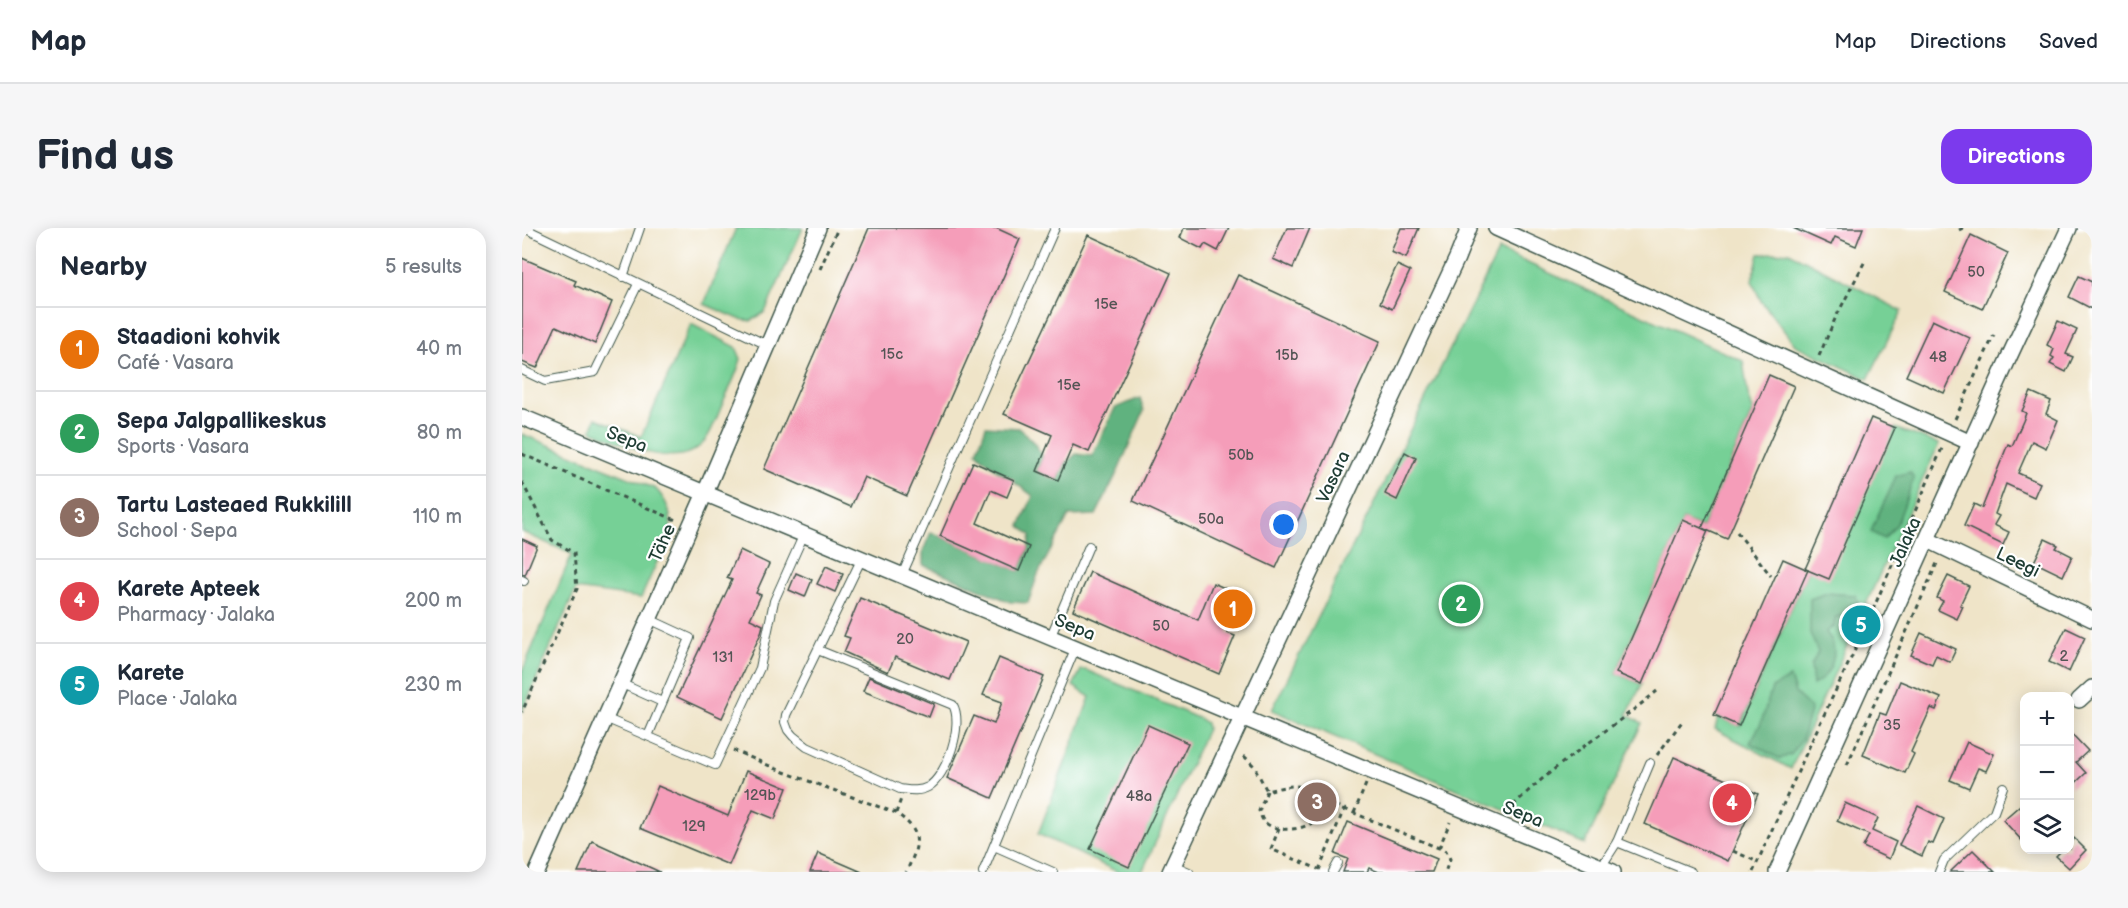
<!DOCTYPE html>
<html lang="en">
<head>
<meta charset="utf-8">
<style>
	body { margin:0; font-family:"Balsamiq Sans",sans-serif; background:#f6f6f7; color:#1f2937 }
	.controls { position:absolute; right:18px; bottom:18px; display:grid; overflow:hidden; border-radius:12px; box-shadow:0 3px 15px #0003 }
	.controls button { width:54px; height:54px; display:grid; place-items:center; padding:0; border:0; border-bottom:2px solid #e0e1e3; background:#fff; color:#1f2937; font:30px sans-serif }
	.you { position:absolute; left:762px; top:297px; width:21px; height:21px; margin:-15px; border:4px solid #fff; border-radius:50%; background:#1a73e8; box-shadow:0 0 0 9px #1a73e833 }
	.badge { display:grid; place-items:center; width:39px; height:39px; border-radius:50%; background:#7c3aed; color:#fff; font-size:20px; font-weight:700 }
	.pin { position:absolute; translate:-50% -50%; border:3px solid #fff; box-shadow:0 2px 6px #0006 }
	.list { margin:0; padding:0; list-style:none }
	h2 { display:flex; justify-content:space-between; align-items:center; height:78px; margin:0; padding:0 24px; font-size:26px }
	h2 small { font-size:20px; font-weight:400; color:#747a83 }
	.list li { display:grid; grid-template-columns:39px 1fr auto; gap:18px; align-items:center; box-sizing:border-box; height:84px; padding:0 24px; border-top:2px solid #e0e1e3 }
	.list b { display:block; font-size:22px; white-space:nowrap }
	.list p { margin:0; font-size:20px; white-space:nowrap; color:#747a83 }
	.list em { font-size:20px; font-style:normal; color:#747a83 }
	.icon { flex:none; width:33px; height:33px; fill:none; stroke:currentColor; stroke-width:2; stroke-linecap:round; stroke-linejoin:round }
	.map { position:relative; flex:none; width:1570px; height:644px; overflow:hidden; border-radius:18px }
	header { display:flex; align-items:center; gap:36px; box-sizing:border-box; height:84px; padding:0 30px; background:#fff; border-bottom:2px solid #e0e1e3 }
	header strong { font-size:28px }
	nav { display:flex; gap:33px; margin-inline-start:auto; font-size:21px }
	.intro { display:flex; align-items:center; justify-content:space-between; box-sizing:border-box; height:144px; padding:0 36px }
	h1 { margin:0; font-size:42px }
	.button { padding:15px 27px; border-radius:18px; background:#7c3aed; color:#fff; font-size:21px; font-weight:700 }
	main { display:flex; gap:36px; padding:0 36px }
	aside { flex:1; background:#fff; border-radius:18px; box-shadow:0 3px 15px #0003 }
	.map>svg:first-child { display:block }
	.green { fill:#76d096; stroke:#4a8665; stroke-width:1.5 }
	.forest { fill:#60b27f; stroke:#40785a; stroke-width:1.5 }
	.building { fill:#f59db9 }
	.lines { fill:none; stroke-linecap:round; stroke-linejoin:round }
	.service-casing { stroke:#3e564a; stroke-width:10 }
	.minor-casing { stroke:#3e564a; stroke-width:18 }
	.path { stroke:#3e564a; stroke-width:3; stroke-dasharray:4.5 4.5; stroke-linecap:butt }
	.service { stroke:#fff; stroke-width:8 }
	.minor { stroke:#fff; stroke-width:15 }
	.labels { text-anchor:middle; stroke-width:4.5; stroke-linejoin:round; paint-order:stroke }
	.number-label { font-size:15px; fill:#545555 }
	.street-label { font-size:18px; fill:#1f3d34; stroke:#fff }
</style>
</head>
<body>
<header>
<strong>Map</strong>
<nav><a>Map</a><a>Directions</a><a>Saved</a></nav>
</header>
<div class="intro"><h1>Find us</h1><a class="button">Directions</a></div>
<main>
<aside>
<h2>Nearby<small>5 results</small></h2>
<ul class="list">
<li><span class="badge" style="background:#e8710a">1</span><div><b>Staadioni kohvik</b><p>Café · Vasara</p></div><em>40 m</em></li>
<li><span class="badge" style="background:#2e9e5b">2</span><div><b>Sepa Jalgpallikeskus</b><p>Sports · Vasara</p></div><em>80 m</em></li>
<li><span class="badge" style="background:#8d6e63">3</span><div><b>Tartu Lasteaed Rukkilill</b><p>School · Sepa</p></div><em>110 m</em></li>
<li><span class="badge" style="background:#e0444e">4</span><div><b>Karete Apteek</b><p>Pharmacy · Jalaka</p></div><em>200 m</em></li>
<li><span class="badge" style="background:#0f9aa8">5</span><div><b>Karete</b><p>Place · Jalaka</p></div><em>230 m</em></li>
</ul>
</aside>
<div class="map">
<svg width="1570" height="644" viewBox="0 0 1570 644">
	<rect width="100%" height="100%" fill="#fff"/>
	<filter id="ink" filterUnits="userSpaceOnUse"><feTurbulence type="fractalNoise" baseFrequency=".0167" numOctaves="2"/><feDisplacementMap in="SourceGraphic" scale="12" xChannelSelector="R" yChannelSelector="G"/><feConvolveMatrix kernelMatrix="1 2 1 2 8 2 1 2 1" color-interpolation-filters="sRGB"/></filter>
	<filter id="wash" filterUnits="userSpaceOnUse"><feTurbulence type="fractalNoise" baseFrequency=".008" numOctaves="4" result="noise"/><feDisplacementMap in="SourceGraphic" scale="24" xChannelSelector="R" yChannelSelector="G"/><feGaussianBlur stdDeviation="1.35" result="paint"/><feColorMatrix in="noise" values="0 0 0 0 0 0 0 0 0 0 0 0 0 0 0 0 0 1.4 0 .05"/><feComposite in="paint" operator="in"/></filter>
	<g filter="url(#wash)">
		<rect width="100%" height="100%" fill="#efe4c8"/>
		<g class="green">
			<path d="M214 0H281L243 84 229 93 217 91 182 76Z"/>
			<path d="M977 22 1221 133 1226 167 1231 182 1180 300 1161 292 1094 445 1120 456 1105 487 1120 495 1063 616 750 482Z"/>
			<path d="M1267 24 1380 83 1346 151 1273 117 1239 73 1230 53 1237 26Z"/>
			<path d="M169 96 214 119 219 131C214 149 205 165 198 182 193 194 187 210 178 218 150 243 98 214 69 202L74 190 119 209Z"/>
			<path d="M1373 200 1417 216 1269 541 1193 501 1196 489 1218 498 1286 342Z"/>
			<path d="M0 206 134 261C145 273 151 288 148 305L119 370 54 361 0 484V444L50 326 0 304Z"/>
			<path d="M559 442H564L678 491 684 495 685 501 620 644H596L516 606 568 469 551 458Z"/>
		</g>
		<g class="forest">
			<path d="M618 170 622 183 596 243 574 287 547 288 516 346 506 375 488 374 401 337V323L409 304 497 343 507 319 509 307 498 298 511 268C492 253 471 242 455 224L464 198 497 200 513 216 521 229 515 243 536 252 542 237 554 226 570 228 593 180Z"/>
			<path d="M1388 244 1392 250 1375 296 1362 311 1349 304C1356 284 1367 267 1374 248Z"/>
			<path d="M1304 365 1333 367 1339 381 1330 394 1324 388 1314 389 1312 398 1304 404C1306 408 1311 412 1311 416 1315 433 1305 450 1291 457L1289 438 1296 424 1288 405V371Z"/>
			<path d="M1268 449 1273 465 1289 480 1280 511 1270 526 1258 531 1228 515 1239 495 1250 460Z"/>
		</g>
		<g id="blocks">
			<g class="building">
				<path d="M347 0H474L498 11 385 268 342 249 329 279 242 241Z"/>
				<path d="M662 0H707L696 23 683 16 680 21 658 10Z"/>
				<path d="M765 0H788L771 40 751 31Z"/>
				<path d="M879 0H897L884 30 869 24Z"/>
				<path d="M1271 0H1341L1334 18 1313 9 1309 17Z"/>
				<path d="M566 7 649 45 567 224 551 217 536 252 515 243 530 207 482 186Z"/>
				<path d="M1449 7 1486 25 1460 81 1423 64Z"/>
				<path d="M0 30 54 53 52 57 90 74 73 116 34 98 15 140 0 134Z"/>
				<path d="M875 37 888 43 870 81 858 75Z"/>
				<path d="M716 47 858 113 754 340 611 273Z"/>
				<path d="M1557 48 1570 54V81L1547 69Z"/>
				<path d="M1410 92 1448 110 1422 165 1384 148Z"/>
				<path d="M1536 93 1555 102 1544 126 1551 129 1544 144 1528 136 1532 130 1529 128 1532 121 1525 117Z"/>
				<path d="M1247 147 1272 158 1205 311 1180 300Z"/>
				<path d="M1509 164 1529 173 1524 186 1536 192 1524 220 1510 213 1496 245 1518 255 1512 269 1484 256 1473 286 1477 288 1472 297 1487 304 1481 317 1442 298 1452 276 1460 280 1486 216 1490 218 1501 193 1504 185 1500 183Z"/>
				<path d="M1349 190 1373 200 1307 351 1283 341Z"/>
				<path d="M883 224 894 230 875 272 863 266Z"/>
				<path d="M451 234 492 252 485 269 469 262 455 295 507 319 497 343 418 308Z"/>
				<path d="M1161 292 1186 303 1120 456 1094 445Z"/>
				<path d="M0 311 15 318 3 347 0 346Z"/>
				<path d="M1523 311 1536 317 1534 320 1550 328 1541 348 1512 334Z"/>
				<path d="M218 322 247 336 234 365 239 367 228 391 241 397 239 405 200 490 155 469 210 352 205 350Z"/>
				<path d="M1261 331 1286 342 1217 498 1192 487Z"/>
				<path d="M304 338 321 346 313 364 295 356Z"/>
				<path d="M568 344 676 392 691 355 721 368 705 405 713 408 697 446 551 382Z"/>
				<path d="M274 345 290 352 283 369 267 362Z"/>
				<path d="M1426 348 1447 358 1438 377 1441 378 1435 391 1416 382 1421 373 1415 370Z"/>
				<path d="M338 370 444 414 428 452 373 429 366 444 322 424 328 410 322 408Z"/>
				<path d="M1544 400 1563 409 1547 444 1527 434Z"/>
				<path d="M1399 405 1434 421 1428 434 1414 427 1410 436 1389 427Z"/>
				<path d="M477 430 522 449 470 570 425 550 452 488 472 496 480 474 461 467Z"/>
				<path d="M347 449 412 476 407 489 341 463Z"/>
				<path d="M1378 453 1419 470 1414 482 1409 480 1389 524 1392 526 1383 545 1341 527 1358 485 1364 487Z"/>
				<path d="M626 497 666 515 607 639 568 621Z"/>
				<path d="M1548 504 1566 523 1554 534 1564 545 1548 560Z"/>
				<path d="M1445 514 1472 526 1464 543 1456 540 1447 560 1428 552Z"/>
				<path d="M1152 529 1236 566 1206 633 1123 596Z"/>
				<path d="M224 543 265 560 253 591 231 582 207 637 118 600 136 558 206 588Z"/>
				<path d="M1503 573V616L1481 592Z"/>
				<path d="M1323 575 1356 590 1350 603 1374 614 1367 631 1341 619 1347 607 1315 593Z"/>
				<path d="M1396 578 1422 591 1411 616 1406 614 1400 628 1377 617Z"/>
				<path d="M826 594 915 631 910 644H857L847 640 845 644H821L826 631 813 626Z"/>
				<path d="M1552 610 1564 622 1547 640 1534 628 1541 621H1548V615Z"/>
				<path d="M70 613 138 644H56Z"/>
				<path d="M1451 622 1473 644H1428Z"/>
				<path d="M296 625 340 644H288Z"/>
			</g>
		</g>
	</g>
	<g filter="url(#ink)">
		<use href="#blocks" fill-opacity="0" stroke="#3e564a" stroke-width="1.5"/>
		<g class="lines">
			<defs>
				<g id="service">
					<path d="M2 0 245 117"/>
					<path d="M101 49 118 0"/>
					<path d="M0 142 23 153 73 144 116 56"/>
					<path d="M380 347 533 0"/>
					<path d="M0 352 2 353"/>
					<path d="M528 410 567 318"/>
					<path d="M296 422 431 477C442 496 425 548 406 559 397 564 387 562 378 561L285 519 271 508 266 502 263 494 264 487 340 330"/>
					<path d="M98 455 140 474"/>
					<path d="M83 490 193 537 238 440 252 373 282 306"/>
					<path d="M126 508 168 410 127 391"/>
					<path d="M1095 614 1128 535"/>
					<path d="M472 618 531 644"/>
					<path d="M651 637 667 644"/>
					<path d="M1079 639 1095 614 1169 644"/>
					<path d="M461 644 553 421"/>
					<path d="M811 644 816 635"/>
					<path d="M1417 644 1422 632 1472 584 1481 559"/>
				</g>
				<g id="minor">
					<path d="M974 0 1449 215"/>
					<path d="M0 189 1091 644"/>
					<path d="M1406 312 1570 391"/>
					<path d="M1557 472 1570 460"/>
					<path d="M15 644 183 265 296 0"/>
					<path d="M648 644 935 30 947 0"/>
					<path d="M1255 644 1488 127 1547 0"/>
				</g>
			</defs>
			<use href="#service" class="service-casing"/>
			<use href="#minor" class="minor-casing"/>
			<g class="path">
				<path d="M1437 2 1441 0"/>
				<path d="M298 41 316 0"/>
				<path d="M1297 128 1313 91 1343 33"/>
				<path d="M1433 191 1472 107"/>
				<path d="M0 226 156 293"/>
				<path d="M0 254 30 312 52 325 55 361 0 484"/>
				<path d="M1215 304 1249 348"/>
				<path d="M211 522 262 544 374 585C401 604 398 616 384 644"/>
				<path d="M1135 527 1162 491"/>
				<path d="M722 528 732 538 745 563C771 556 783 554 803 573L924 623 928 631 923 644"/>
				<path d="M1325 537 1416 333"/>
				<path d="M745 563 737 583C739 586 739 590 741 592 750 605 780 603 791 594 798 589 801 581 803 573"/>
				<path d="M985 584C1029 537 1086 504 1135 463"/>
				<path d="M374 585 379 571"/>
				<path d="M832 585 844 556"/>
				<path d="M757 600 749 621 796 641"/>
				<path d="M917 620 928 594"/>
				<path d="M1211 623 1236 634"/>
				<path d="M797 642 822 581"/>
				<path d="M1231 644 1291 510 1341 405 1421 218"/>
			</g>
			<use href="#service" class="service"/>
			<use href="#minor" class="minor"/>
		</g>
	</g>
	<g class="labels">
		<g class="number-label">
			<text x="1454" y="49">50</text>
			<text x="584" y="81">15e</text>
			<text x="370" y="131">15c</text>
			<text x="765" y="132">15b</text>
			<text x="1416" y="134">48</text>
			<text x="547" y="162">15e</text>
			<text x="719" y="232">50b</text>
			<text x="689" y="296">50a</text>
			<text x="639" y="403">50</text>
			<text x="383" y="416">20</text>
			<text x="1542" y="433">2</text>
			<text x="201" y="434">131</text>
			<text x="1370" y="502">35</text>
			<text x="238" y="572">129b</text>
			<text x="617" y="573">48a</text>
			<text x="172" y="603">129</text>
		</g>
		<g class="street-label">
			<text transform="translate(105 211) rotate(22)" y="6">Sepa</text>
			<text transform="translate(811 249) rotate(-65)" y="6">Vasara</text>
			<text transform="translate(1383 314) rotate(-66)" y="6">Jalaka</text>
			<text transform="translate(140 315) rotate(-66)" y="6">Tähe</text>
			<text transform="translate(1496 334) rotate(26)" y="6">Leegi</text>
			<text transform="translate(553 399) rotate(23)" y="6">Sepa</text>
			<text transform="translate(1001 586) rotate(22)" y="6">Sepa</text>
		</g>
	</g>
</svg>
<div class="controls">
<button>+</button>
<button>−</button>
<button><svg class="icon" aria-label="layers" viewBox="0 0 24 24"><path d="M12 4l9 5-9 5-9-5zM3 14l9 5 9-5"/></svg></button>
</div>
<div class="you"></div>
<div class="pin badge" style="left:711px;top:381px;background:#e8710a">1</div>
<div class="pin badge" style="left:939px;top:376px;background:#2e9e5b">2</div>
<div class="pin badge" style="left:795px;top:574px;background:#8d6e63">3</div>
<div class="pin badge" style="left:1210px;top:575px;background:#e0444e">4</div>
<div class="pin badge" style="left:1339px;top:397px;background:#0f9aa8">5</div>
</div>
</main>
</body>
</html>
